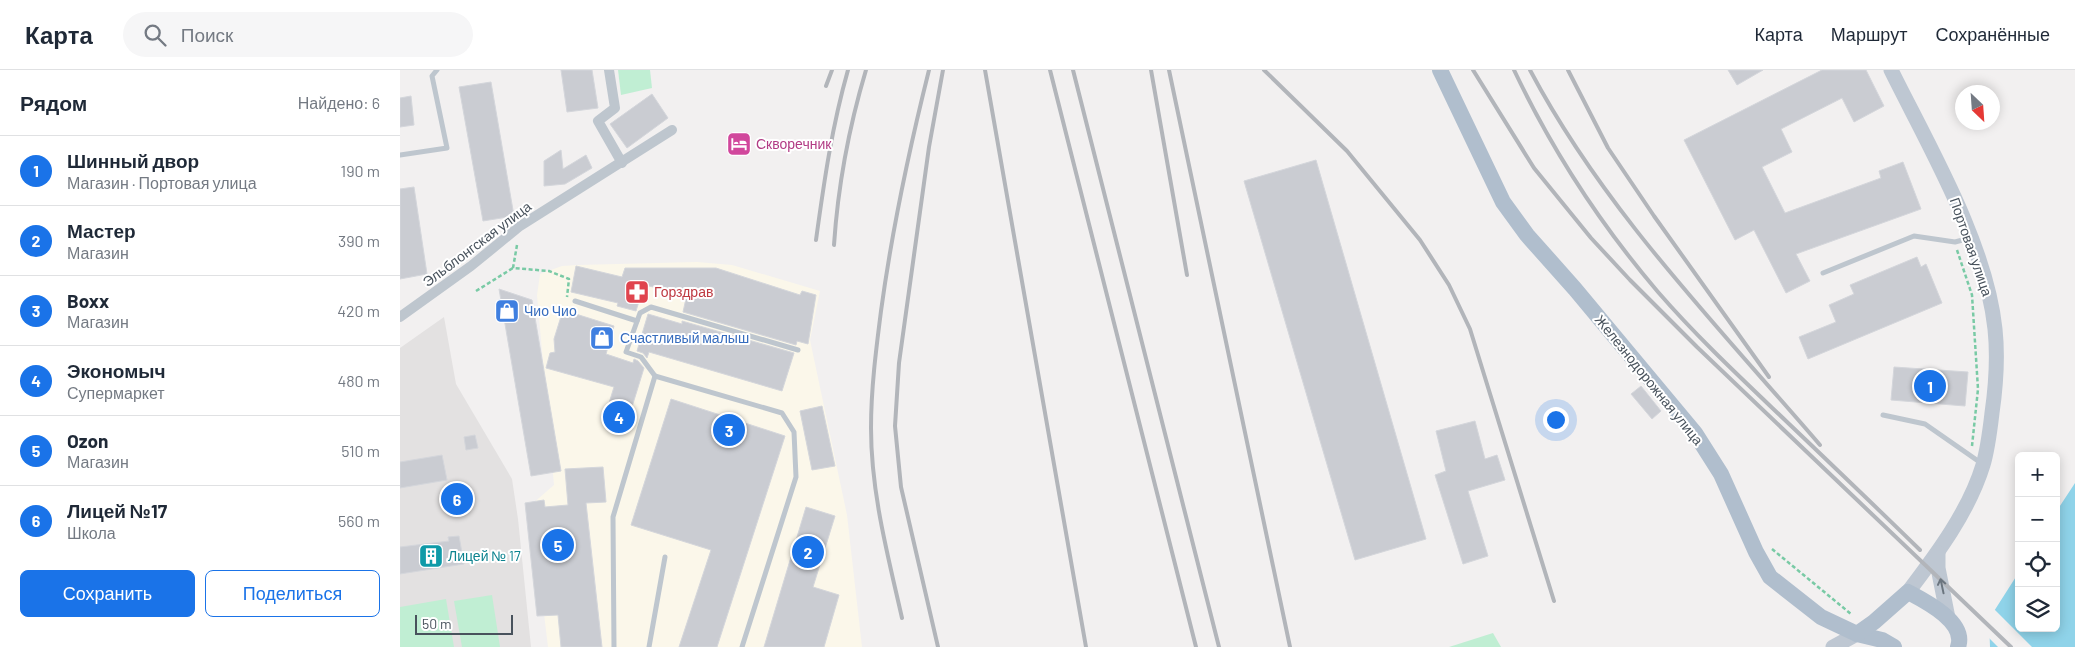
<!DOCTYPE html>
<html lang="ru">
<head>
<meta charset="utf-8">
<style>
	body { margin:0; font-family:Barlow,sans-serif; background:#f6f6f7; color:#1f2937 }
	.controls { position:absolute; right:15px; bottom:15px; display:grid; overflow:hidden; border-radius:8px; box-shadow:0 2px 12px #0003 }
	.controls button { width:45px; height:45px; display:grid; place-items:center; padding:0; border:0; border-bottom:1px solid #e0e1e3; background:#fff; color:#1f2937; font:25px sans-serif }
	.compass { position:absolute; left:1555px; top:15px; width:45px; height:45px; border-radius:50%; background:#fff; box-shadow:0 2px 12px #0003; rotate:155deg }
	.scale { position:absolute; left:15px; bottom:12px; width:98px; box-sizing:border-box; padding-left:5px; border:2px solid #48525c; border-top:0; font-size:14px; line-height:18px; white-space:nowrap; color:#48525c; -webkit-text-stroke:4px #fff; paint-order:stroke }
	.you { position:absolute; left:1155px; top:349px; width:18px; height:18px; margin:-12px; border:4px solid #fff; border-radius:50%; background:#1a73e8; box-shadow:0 0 0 8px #1a73e833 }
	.badge { display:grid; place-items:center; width:32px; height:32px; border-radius:50%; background:#1a73e8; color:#fff; font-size:16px; font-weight:700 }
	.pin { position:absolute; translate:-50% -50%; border:2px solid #fff; box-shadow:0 1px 5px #0006 }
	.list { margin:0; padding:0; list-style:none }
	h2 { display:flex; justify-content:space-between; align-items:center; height:65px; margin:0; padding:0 20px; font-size:21px }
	h2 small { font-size:16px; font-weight:400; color:#747a83 }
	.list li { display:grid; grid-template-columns:32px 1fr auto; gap:15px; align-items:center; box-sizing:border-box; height:70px; padding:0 20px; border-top:1px solid #e0e1e3 }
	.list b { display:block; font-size:19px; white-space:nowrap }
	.list p { margin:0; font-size:16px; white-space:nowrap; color:#747a83 }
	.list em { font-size:16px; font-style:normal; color:#747a83 }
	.actions { display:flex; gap:10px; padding:15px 20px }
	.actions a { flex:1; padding:11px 0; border:1px solid #1a73e8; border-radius:8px; text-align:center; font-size:18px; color:#1a73e8 }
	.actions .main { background:#1a73e8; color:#fff }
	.icon { flex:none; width:28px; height:28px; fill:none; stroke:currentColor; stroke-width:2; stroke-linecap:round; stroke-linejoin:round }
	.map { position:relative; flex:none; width:1675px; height:577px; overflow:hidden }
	header { display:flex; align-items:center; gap:30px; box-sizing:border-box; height:70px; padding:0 25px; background:#fff; border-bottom:1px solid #e0e1e3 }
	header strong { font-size:24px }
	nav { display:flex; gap:28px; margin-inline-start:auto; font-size:18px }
	.search { width:350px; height:45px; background:#f6f6f7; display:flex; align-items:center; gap:12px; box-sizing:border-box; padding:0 18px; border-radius:28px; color:#747a83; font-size:19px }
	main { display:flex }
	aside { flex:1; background:#fff }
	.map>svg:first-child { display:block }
	.commercial { fill:#fbf7ea }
	.education { fill:#e3e1e1 }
	.green { fill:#c0eed3 }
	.water { fill:#8fd3e9 }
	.pier { fill:#f2f0f0 }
	.building { fill:#caccd2; stroke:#d4d6db }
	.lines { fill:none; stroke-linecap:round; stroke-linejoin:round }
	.path { stroke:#79caa5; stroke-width:2.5; stroke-dasharray:4 2.5; stroke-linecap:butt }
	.lane { stroke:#bec6ce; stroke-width:5 }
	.street { stroke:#bec6ce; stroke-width:10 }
	.secondary { stroke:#bec7d2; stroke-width:15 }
	.primary { stroke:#b0becd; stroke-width:16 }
	.rail { stroke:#b2b5ba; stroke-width:4 }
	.oneway { stroke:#6b757f }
	.labels { text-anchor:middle; stroke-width:4; stroke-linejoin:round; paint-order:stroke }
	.hotel-label { font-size:14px; fill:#b23c85; stroke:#fff; text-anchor:start }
	.street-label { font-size:14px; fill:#48525c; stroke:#fff }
	.health-label { font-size:14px; fill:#be3a42; stroke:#fff; text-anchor:start }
	.shop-label { font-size:14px; fill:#366cbe; stroke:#fff; text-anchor:start }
	.culture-label { font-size:14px; fill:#0d838f; stroke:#fff; text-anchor:start }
</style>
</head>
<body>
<header>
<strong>Карта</strong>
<div class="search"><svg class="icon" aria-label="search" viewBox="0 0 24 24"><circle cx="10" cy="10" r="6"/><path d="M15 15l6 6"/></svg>Поиск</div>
<nav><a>Карта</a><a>Маршрут</a><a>Сохранённые</a></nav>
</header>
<main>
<aside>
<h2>Рядом<small>Найдено: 6</small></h2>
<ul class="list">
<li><span class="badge">1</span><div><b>Шинный двор</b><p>Магазин · Портовая улица</p></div><em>190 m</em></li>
<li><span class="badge">2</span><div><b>Мастер</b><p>Магазин</p></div><em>390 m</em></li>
<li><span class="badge">3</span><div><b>Boxx</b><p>Магазин</p></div><em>420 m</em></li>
<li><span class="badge">4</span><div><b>Экономыч</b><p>Супермаркет</p></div><em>480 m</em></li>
<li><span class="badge">5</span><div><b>Ozon</b><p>Магазин</p></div><em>510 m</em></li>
<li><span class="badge">6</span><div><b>Лицей №17</b><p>Школа</p></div><em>560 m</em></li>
</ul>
<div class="actions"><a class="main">Сохранить</a><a>Поделиться</a></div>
</aside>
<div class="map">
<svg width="1675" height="577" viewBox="0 0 1675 577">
	<rect width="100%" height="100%" fill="#f2f0f0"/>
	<path class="commercial" d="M297 192 332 195 420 221 410 270 447 445 462 577H148L131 435 154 415 137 225 140 204 162 196 178 195Z"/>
	<path class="education" d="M44 247 56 314 112 409 118 449 131 577H0V278Z"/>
	<g class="green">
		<path d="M218 0H250L252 18 221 25Z"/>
		<path d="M92 525 100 577H62L54 531Z"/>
		<path d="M46 529 54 577H0V537Z"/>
		<path d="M1093 563 1101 577H1049Z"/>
	</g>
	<path class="water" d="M1675 413V577H1590L1589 549 1619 502V558H1656V442Z"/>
	<path class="pier" d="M1593 538 1632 577H1598L1587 566 1586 549Z"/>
	<g class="building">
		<path d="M161 0H192L198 38 167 42Z"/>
		<path d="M1328 0H1363L1337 15Z"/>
		<path d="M1422 0H1466L1484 36 1454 52 1442 28 1381 59 1392 82 1362 97 1385 143 1481 108 1479 101 1503 92 1521 139 1396 184 1410 211 1386 223 1354 160 1335 170 1284 70Z"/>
		<path d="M91 12 114 146 83 151 59 17Z"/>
		<path d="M252 24 268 48 227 78 210 54Z"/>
		<path d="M11 26 14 55 0 57V28Z"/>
		<path d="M161 80 163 99 186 85 192 98 165 114 144 116V91Z"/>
		<path d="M916 90 1026 469 955 490 844 111Z"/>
		<path d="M14 117 27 204 0 209V119Z"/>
		<path d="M1517 187 1521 197 1526 194 1542 233 1408 289 1399 267 1436 252 1429 235 1454 224 1450 215Z"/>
		<path d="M176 196 222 207 225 198H316L400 225 402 221 416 225 408 274 397 271 396 275 283 242 287 224 244 215 236 241 217 236 218 233 171 222Z"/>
		<path d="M99 219 132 230 161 401 131 406Z"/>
		<path d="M163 240 214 256 206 284 233 293 234 289 238 291 244 298 227 353 205 346 214 317 146 298 150 283 155 282 154 269Z"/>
		<path d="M248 244 282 254V251L394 283 382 321 249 282 247 288 243 283 237 281Z"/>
		<path d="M1494 297 1568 302 1565 336 1491 330Z"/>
		<path d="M1241 316 1261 341 1252 349 1231 324Z"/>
		<path d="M271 329 385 366 317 577H279L311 480 231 455Z"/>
		<path d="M422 336 435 396 412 400 400 341Z"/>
		<path d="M1075 351 1085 389 1097 385 1105 410 1068 421 1088 486 1063 494 1035 405 1046 401 1036 361Z"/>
		<path d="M75 365 78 378 66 380 64 367Z"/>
		<path d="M42 385 47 410 0 418V392Z"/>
		<path d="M203 397 206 432 186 433 202 577H161L158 545 137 546 125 433 144 430 145 437 168 435 165 399Z"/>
		<path d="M406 437 435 446 413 517 439 525 424 577H364Z"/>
		<path d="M59 466 64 494 0 504V477L49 471 48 467Z"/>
	</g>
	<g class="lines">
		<g class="path">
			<path d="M117 175 113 198 149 201 169 209 167 227"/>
			<path d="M1557 180 1572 225 1578 319 1572 376"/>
			<path d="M76 221 113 198"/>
			<path d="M1372 479 1451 544"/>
		</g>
		<g class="lane">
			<path d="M0 85 47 78 32 6 37 0"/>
			<path d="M1423 203 1514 166 1555 172 1570 168"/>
			<path d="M175 231 237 251"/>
			<path d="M255 306 382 343 394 362 396 407 342 577"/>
			<path d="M1483 345 1525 354 1581 393"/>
			<path d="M214 577 213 447 255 306 241 287 226 282 240 243 251 237 398 280"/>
			<path d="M249 577 265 487"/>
		</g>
		<g class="street">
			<path d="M209 0 215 38 198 51 222 93"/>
			<path d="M0 247 71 196 120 156 272 60"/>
		</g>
		<g class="secondary">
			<path d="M1491 0C1529 77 1586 173 1595 259 1598 287 1596 315 1592 343 1590 360 1588 378 1583 395 1569 441 1537 484 1508 522"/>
			<path d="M1538 483V498L1548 548"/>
			<path d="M1433 577 1457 564"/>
		</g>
		<g class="primary">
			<path d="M1040 0 1103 132 1127 165 1175 219 1295 363 1321 404 1356 482 1370 507 1421 547 1457 564 1482 570 1494 577"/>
			<path d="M1457 564 1474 552 1508 522C1525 531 1567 552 1558 577"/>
		</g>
		<g class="rail">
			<path d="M585 0 686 577"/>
			<path d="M650 0 796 577"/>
			<path d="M673 0 819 577"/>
			<path d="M751 0 787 205"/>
			<path d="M769 0 890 577"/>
			<path d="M864 0 947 81 1020 170 1049 215 1070 259 1154 531"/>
			<path d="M1073 0 1134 98 1191 168 1230 210 1297 277 1611 577"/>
			<path d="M1114 0C1152 80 1201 155 1258 222 1298 268 1342 309 1386 351 1431 394 1475 436 1520 480"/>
			<path d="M1130 0C1204 140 1317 255 1420 375"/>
			<path d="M1168 0 1208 78 1254 146 1369 307"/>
			<path d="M426 16 432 0"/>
			<path d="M416 170C424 112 432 56 448 0"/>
			<path d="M434 175C438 115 449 57 466 0"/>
			<path d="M502 548C488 486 471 423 471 358 471 319 476 280 481 241 492 160 509 80 529 0"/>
			<path d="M538 577 501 417 495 356 499 293 529 77 543 0"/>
		</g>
	</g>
	<defs><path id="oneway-shaft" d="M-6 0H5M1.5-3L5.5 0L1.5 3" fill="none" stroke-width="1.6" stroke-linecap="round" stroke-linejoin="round" transform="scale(1.25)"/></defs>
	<use class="oneway" href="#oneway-shaft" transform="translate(1542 516) rotate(-102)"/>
	<defs>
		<symbol id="hotel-square" viewBox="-11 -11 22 22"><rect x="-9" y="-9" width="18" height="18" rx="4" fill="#d1479c" stroke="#fff"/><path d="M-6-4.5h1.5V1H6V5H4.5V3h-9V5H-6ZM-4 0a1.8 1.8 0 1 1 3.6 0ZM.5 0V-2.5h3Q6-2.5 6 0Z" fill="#fff"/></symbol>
		<symbol id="pharmacy-square" viewBox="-11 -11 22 22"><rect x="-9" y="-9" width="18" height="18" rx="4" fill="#e0444e" stroke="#fff"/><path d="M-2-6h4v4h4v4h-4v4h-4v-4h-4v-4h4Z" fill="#fff"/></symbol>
		<symbol id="shop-square" viewBox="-11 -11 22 22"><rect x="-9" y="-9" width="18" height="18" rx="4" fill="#3f7fe0" stroke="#fff"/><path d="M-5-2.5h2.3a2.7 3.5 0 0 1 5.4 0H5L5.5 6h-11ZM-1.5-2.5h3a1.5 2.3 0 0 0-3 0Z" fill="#fff"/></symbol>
		<symbol id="building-square" viewBox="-11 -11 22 22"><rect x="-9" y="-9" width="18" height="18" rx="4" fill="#0f9aa8" stroke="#fff"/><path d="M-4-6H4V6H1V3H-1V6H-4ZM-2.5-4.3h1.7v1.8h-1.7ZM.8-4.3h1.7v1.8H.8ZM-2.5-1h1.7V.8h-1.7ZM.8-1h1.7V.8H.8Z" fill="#fff"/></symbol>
	</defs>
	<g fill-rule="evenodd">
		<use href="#hotel-square" x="325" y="60" width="28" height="28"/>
		<use href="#pharmacy-square" x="223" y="208" width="28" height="28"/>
		<use href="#shop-square" x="93" y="227" width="28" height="28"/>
		<use href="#shop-square" x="188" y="254" width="28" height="28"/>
		<use href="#building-square" x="17" y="472" width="28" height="28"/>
	</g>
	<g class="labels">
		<g class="hotel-label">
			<text x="356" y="79">Скворечник</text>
		</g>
		<g class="street-label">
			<text transform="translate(77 174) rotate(-37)" y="5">Эльблонгская улица</text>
			<text transform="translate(1571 177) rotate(71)" y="5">Портовая улица</text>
			<text transform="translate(1249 310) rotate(51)" y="5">Железнодорожная улица</text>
		</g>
		<g class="health-label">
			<text x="254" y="227">Горздрав</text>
		</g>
		<g class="shop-label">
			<text x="124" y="246">Чио Чио</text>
			<text x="220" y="273">Счастливый малыш</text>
		</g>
		<g class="culture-label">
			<text x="48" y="491">Лицей № 17</text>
		</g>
	</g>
</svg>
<div class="controls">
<button>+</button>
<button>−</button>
<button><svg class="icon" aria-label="locate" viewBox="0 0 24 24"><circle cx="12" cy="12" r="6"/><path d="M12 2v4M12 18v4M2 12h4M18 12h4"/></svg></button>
<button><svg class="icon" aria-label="layers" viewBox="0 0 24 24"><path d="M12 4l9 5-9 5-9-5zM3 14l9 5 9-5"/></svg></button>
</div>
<svg class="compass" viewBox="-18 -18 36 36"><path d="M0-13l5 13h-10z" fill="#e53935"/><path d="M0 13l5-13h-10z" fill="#747a83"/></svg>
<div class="scale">50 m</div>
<div class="you"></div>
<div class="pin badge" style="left:1530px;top:316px">1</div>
<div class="pin badge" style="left:408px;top:482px">2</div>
<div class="pin badge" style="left:329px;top:360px">3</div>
<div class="pin badge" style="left:219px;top:347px">4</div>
<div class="pin badge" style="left:158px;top:475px">5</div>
<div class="pin badge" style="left:57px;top:429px">6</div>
</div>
</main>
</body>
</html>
